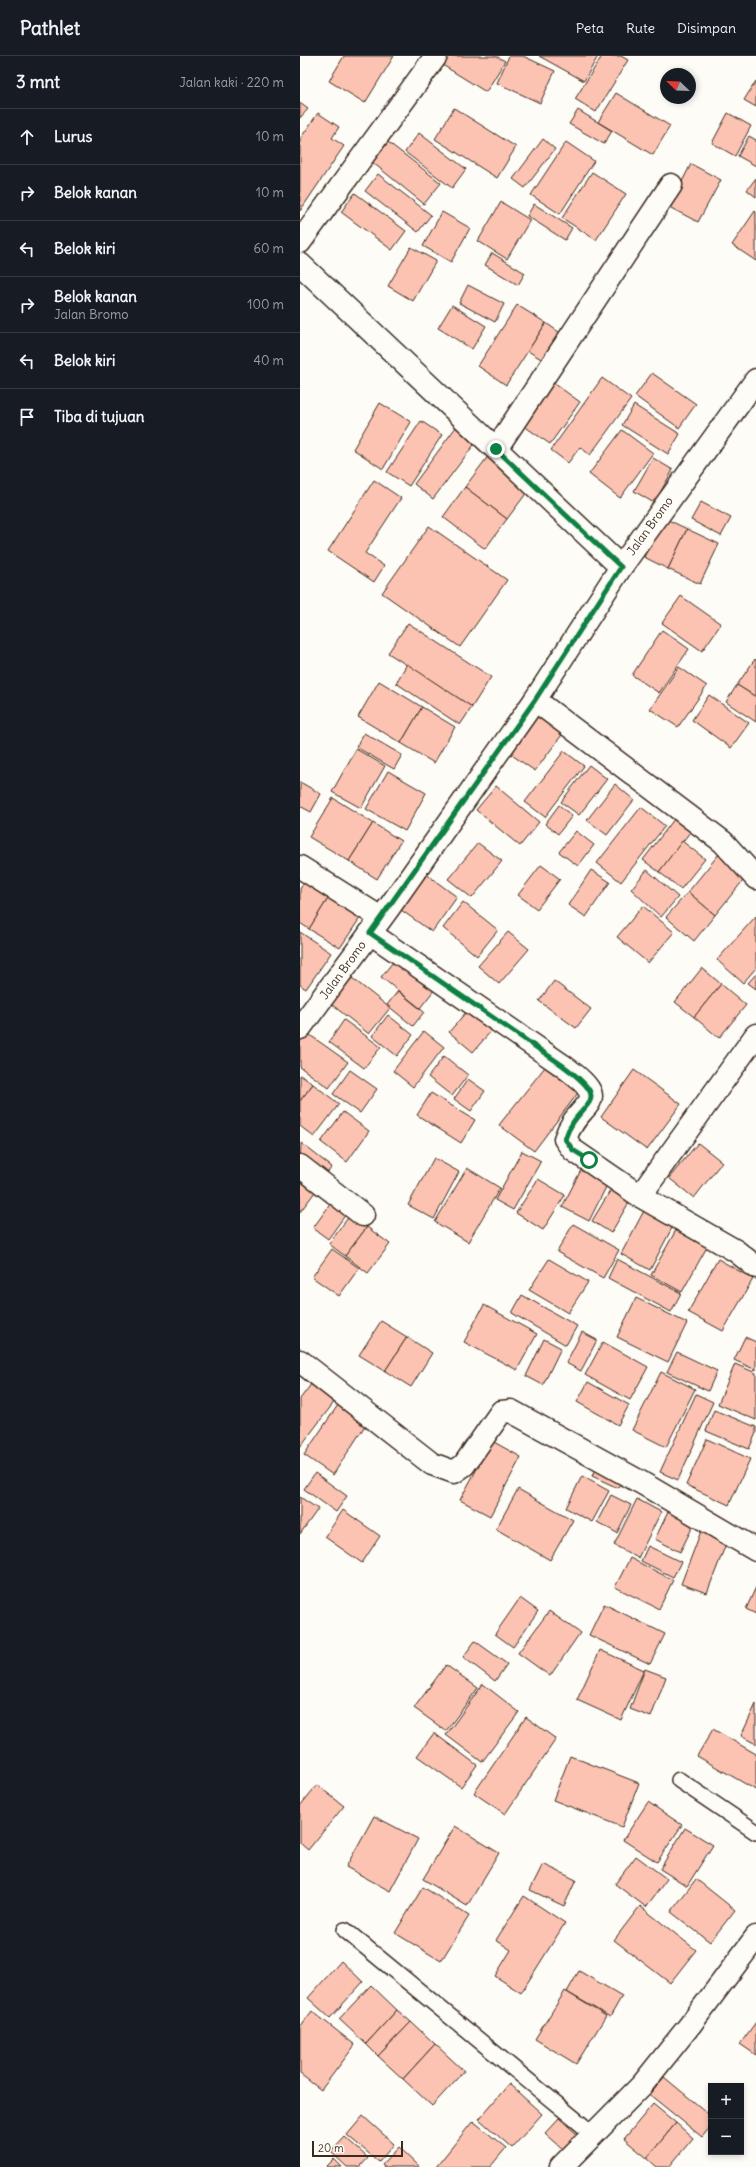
<!DOCTYPE html>
<html lang="id">
<head>
<meta charset="utf-8">
<style>
	body { margin:0; font-family:Delius,sans-serif; background:#20242c; color:#f1f3f6 }
	.controls { position:absolute; right:12px; bottom:12px; display:grid; overflow:hidden; border-radius:0px; box-shadow:0 2px 6px #0003 }
	.controls button { width:36px; height:36px; display:grid; place-items:center; padding:0; border:0; border-bottom:1px solid #363941; background:#171b24; color:#f1f3f6; font:20px sans-serif }
	.compass { position:absolute; left:360px; top:12px; width:36px; height:36px; border-radius:50%; background:#171b24; box-shadow:0 2px 6px #0003; rotate:293deg }
	.scale { position:absolute; left:12px; bottom:10px; width:91px; box-sizing:border-box; padding-left:4px; border:2px solid #3b2a1e; border-top:0; font-size:11px; line-height:14px; white-space:nowrap; color:#3b2a1e; -webkit-text-stroke:3px #fdfcf7; paint-order:stroke }
	.stop { position:absolute; width:12px; height:12px; margin:-9px; border:3px solid #0b8043; border-radius:50%; background:#fff }
	.stop.end { background:#0b8043; border-color:#fff; box-shadow:0 1px 4px #0008 }
	.list { margin:0; padding:0; list-style:none }
	h2 { display:flex; justify-content:space-between; align-items:center; height:52px; margin:0; padding:0 16px; font-size:17px }
	h2 small { font-size:13px; font-weight:400; color:#9ea1a6 }
	.list li { display:grid; grid-template-columns:26px 1fr auto; gap:12px; align-items:center; box-sizing:border-box; height:56px; padding:0 16px; border-top:1px solid #363941 }
	.list b { display:block; font-size:15px; white-space:nowrap }
	.list p { margin:0; font-size:13px; white-space:nowrap; color:#9ea1a6 }
	.list em { font-size:13px; font-style:normal; color:#9ea1a6 }
	.icon { flex:none; width:22px; height:22px; fill:none; stroke:currentColor; stroke-width:2; stroke-linecap:round; stroke-linejoin:round }
	.map { position:relative; flex:none; width:456px; height:2111px; overflow:hidden }
	header { display:flex; align-items:center; gap:24px; box-sizing:border-box; height:56px; padding:0 20px; background:#171b24; border-bottom:1px solid #363941 }
	header strong { font-size:19px }
	nav { display:flex; gap:22px; margin-inline-start:auto; font-size:14px }
	main { display:flex }
	aside { flex:1; background:#171b24 }
	.map>svg:first-child { display:block }
	.building { fill:#fcc3b2; stroke:#3b2a1e }
	.lines { fill:none; stroke-linecap:round; stroke-linejoin:round }
	.lane-casing { stroke:#3b2a1e; stroke-width:18 }
	.street-casing { stroke:#3b2a1e; stroke-width:25 }
	.lane { stroke:#fdfcf7; stroke-width:15 }
	.street { stroke:#fdfcf7; stroke-width:22 }
	.route { stroke:#0b8043; stroke-width:5 }
	.labels { text-anchor:middle; stroke-width:3.5; stroke-linejoin:round; paint-order:stroke }
	.street-label { font-size:12px; fill:#3b2a1e; stroke:#fdfcf7 }
</style>
</head>
<body>
<header>
<strong>Pathlet</strong>
<nav><a>Peta</a><a>Rute</a><a>Disimpan</a></nav>
</header>
<main>
<aside>
<h2>3 mnt<small>Jalan kaki · 220 m</small></h2>
<ul class="list">
<li><svg class="icon" aria-label="ahead" viewBox="0 0 24 24"><path d="M12 20V5M6 11l6-6 6 6"/></svg><div><b>Lurus</b></div><em>10 m</em></li>
<li><svg class="icon" aria-label="right" viewBox="0 0 24 24"><path d="M7 20v-9h11M14 6l5 5-5 5"/></svg><div><b>Belok kanan</b></div><em>10 m</em></li>
<li><svg class="icon" aria-label="left" viewBox="0 0 24 24"><path d="M17 20v-9H6M10 6l-5 5 5 5"/></svg><div><b>Belok kiri</b></div><em>60 m</em></li>
<li><svg class="icon" aria-label="right" viewBox="0 0 24 24"><path d="M7 20v-9h11M14 6l5 5-5 5"/></svg><div><b>Belok kanan</b><p>Jalan Bromo</p></div><em>100 m</em></li>
<li><svg class="icon" aria-label="left" viewBox="0 0 24 24"><path d="M17 20v-9H6M10 6l-5 5 5 5"/></svg><div><b>Belok kiri</b></div><em>40 m</em></li>
<li><svg class="icon" aria-label="arrive" viewBox="0 0 24 24"><path d="M6 21V4h12l-3 4 3 4H6"/></svg><div><b>Tiba di tujuan</b></div></li>
</ul>
</aside>
<div class="map">
<svg width="456" height="2111" viewBox="0 0 456 2111">
	<rect width="100%" height="100%" fill="#fdfcf7"/>
	<filter id="ink" filterUnits="userSpaceOnUse"><feTurbulence type="fractalNoise" baseFrequency=".025" numOctaves="2"/><feDisplacementMap in="SourceGraphic" scale="8" xChannelSelector="R" yChannelSelector="G"/><feConvolveMatrix kernelMatrix="1 2 1 2 8 2 1 2 1" color-interpolation-filters="sRGB"/></filter>
	<g filter="url(#ink)">
		<g class="building">
			<path d="M44 0H94L65 47 29 25Z"/>
			<path d="M146 0H196L205 5 186 36 141 8Z"/>
			<path d="M209 0H223L255 15 240 47 197 27Z"/>
			<path d="M239 0H298L284 25Z"/>
			<path d="M302 0H321L328 4 296 56 275 43Z"/>
			<path d="M456 25V51L444 44Z"/>
			<path d="M316 37 370 70 353 99 298 66Z"/>
			<path d="M0 47 8 53 0 62Z"/>
			<path d="M154 52 216 91 197 122 135 83Z"/>
			<path d="M278 54 312 75 304 88 269 68Z"/>
			<path d="M18 57 39 71 32 82 44 90 0 155V83Z"/>
			<path d="M428 57 451 70 435 100 412 87Z"/>
			<path d="M119 77 166 113 152 132 105 96Z"/>
			<path d="M449 80 456 84V110L438 100Z"/>
			<path d="M243 83 255 93 225 132 213 123Z"/>
			<path d="M88 86 141 127 124 148 72 106Z"/>
			<path d="M266 86 294 105 260 158 231 139Z"/>
			<path d="M391 108 421 124 398 166 369 151Z"/>
			<path d="M292 116 326 138 296 184 262 162Z"/>
			<path d="M78 118 131 159 118 176 65 135Z"/>
			<path d="M456 122V141L447 134Z"/>
			<path d="M55 137 106 175 92 194 41 156Z"/>
			<path d="M201 146 230 164 207 203 178 185Z"/>
			<path d="M234 148 272 172 265 184 227 160Z"/>
			<path d="M455 155 456 156V205L432 189Z"/>
			<path d="M142 156 170 172 151 206 123 190Z"/>
			<path d="M111 191 136 205 113 245 88 230Z"/>
			<path d="M192 197 225 217 218 229 185 209Z"/>
			<path d="M168 229 204 248 195 266 159 247Z"/>
			<path d="M152 249 186 270 172 293 138 272Z"/>
			<path d="M217 249 246 267 206 329 178 310Z"/>
			<path d="M246 267 263 279 246 306 228 295Z"/>
			<path d="M352 317 396 348 379 372 335 340Z"/>
			<path d="M302 322 331 343 290 399 280 391 268 407 251 394Z"/>
			<path d="M251 325 280 346 250 388 221 368Z"/>
			<path d="M80 347 111 366 83 413 53 393Z"/>
			<path d="M334 349 380 378 368 398 322 369Z"/>
			<path d="M121 365 142 379 109 430 87 416Z"/>
			<path d="M156 371 176 386 133 443 114 428Z"/>
			<path d="M322 374 353 397 320 442 289 418Z"/>
			<path d="M189 399 231 431 207 463 165 431Z"/>
			<path d="M353 402 373 414 354 447 334 435Z"/>
			<path d="M74 424 101 442 65 497 84 510 74 526 28 495Z"/>
			<path d="M165 431 207 463 185 493 143 461Z"/>
			<path d="M401 446 431 462 421 480 391 464Z"/>
			<path d="M362 461 387 473 368 513 344 501Z"/>
			<path d="M129 470 207 524 160 591 82 537Z"/>
			<path d="M387 473 419 488 400 528 368 513Z"/>
			<path d="M381 540 421 568 402 595 362 567Z"/>
			<path d="M108 567 191 621 172 651 88 597Z"/>
			<path d="M362 574 389 593 359 637 332 619Z"/>
			<path d="M455 603 456 604V641L437 629Z"/>
			<path d="M107 608 172 651 160 669 96 627Z"/>
			<path d="M379 611 407 630 378 671 350 653Z"/>
			<path d="M79 625 122 651 101 687 58 661Z"/>
			<path d="M437 629 456 641V666L426 646Z"/>
			<path d="M409 639 449 667 431 692 392 664Z"/>
			<path d="M122 651 155 671 134 707 101 687Z"/>
			<path d="M238 657 264 676 235 715 209 697Z"/>
			<path d="M64 677 102 699 94 713 56 691Z"/>
			<path d="M56 693 85 710 61 752 32 736Z"/>
			<path d="M264 695 284 710 245 761 225 746Z"/>
			<path d="M289 709 307 723 279 759 261 746Z"/>
			<path d="M88 715 126 737 105 775 66 753Z"/>
			<path d="M0 726 21 738 11 756 0 750Z"/>
			<path d="M315 728 334 744 307 779 287 764Z"/>
			<path d="M196 730 239 766 220 790 176 754Z"/>
			<path d="M33 742 73 767 49 805 9 781Z"/>
			<path d="M259 749 272 760 258 778 245 768Z"/>
			<path d="M341 751 365 770 321 826 297 807Z"/>
			<path d="M378 758 394 771 359 816 343 804Z"/>
			<path d="M73 767 101 785 77 823 49 805Z"/>
			<path d="M276 775 294 789 278 810 259 796Z"/>
			<path d="M382 785 405 803 381 833 359 816Z"/>
			<path d="M178 787 202 805 172 842 148 823Z"/>
			<path d="M419 798 446 821 415 859 388 836Z"/>
			<path d="M241 809 260 823 237 853 218 839Z"/>
			<path d="M291 814 310 826 286 861 268 849Z"/>
			<path d="M347 814 378 841 361 861 331 833Z"/>
			<path d="M126 818 157 841 132 876 101 854Z"/>
			<path d="M4 826 29 841 9 873 0 867V833Z"/>
			<path d="M388 836 415 859 394 885 366 861Z"/>
			<path d="M29 841 60 862 40 892 9 873Z"/>
			<path d="M163 846 198 874 177 900 143 872Z"/>
			<path d="M343 850 374 876 348 907 317 881Z"/>
			<path d="M456 860V912L443 927 417 904Z"/>
			<path d="M0 876 31 897 6 933 0 929Z"/>
			<path d="M208 876 229 893 199 928 178 910Z"/>
			<path d="M97 901 135 933 120 952 81 921Z"/>
			<path d="M402 912 421 928 394 961 375 946Z"/>
			<path d="M456 918V933L448 927Z"/>
			<path d="M52 922 90 952 69 978 31 948Z"/>
			<path d="M254 925 291 953 276 972 239 945Z"/>
			<path d="M421 928 446 949 419 982 394 961Z"/>
			<path d="M98 935 124 956 113 970 87 949Z"/>
			<path d="M167 955 191 975 173 996 149 976Z"/>
			<path d="M88 959 113 979 97 1000 72 980Z"/>
			<path d="M44 964 81 991 64 1012 29 986Z"/>
			<path d="M124 975 144 991 113 1031 93 1015Z"/>
			<path d="M7 977 48 1006 29 1032 0 1011V986Z"/>
			<path d="M144 1000 168 1019 152 1040 128 1021Z"/>
			<path d="M245 1011 278 1037 234 1095 199 1069Z"/>
			<path d="M50 1014 77 1033 60 1057 33 1038Z"/>
			<path d="M334 1014 381 1048 347 1094 301 1061Z"/>
			<path d="M0 1019 13 1028 0 1045Z"/>
			<path d="M168 1023 185 1035 171 1055 154 1043Z"/>
			<path d="M13 1028 39 1048 14 1081 0 1070V1045Z"/>
			<path d="M131 1037 175 1064 161 1087 117 1059Z"/>
			<path d="M43 1056 69 1075 47 1106 21 1086Z"/>
			<path d="M1 1087 32 1111 21 1125 0 1108Z"/>
			<path d="M398 1087 422 1106 394 1142 369 1122Z"/>
			<path d="M222 1095 241 1105 213 1154 195 1144Z"/>
			<path d="M134 1102 159 1116 134 1163 108 1149Z"/>
			<path d="M167 1112 200 1132 168 1186 135 1166Z"/>
			<path d="M0 1113 21 1128 0 1156Z"/>
			<path d="M281 1114 308 1127 289 1165 262 1151Z"/>
			<path d="M238 1123 265 1139 243 1174 216 1157Z"/>
			<path d="M313 1130 332 1141 311 1177 292 1165Z"/>
			<path d="M31 1147 46 1158 28 1183 13 1172Z"/>
			<path d="M346 1151 375 1166 350 1214 321 1198Z"/>
			<path d="M50 1159 67 1171 45 1200 29 1188Z"/>
			<path d="M381 1165 412 1182 382 1236 351 1219Z"/>
			<path d="M273 1168 319 1194 303 1222 257 1196Z"/>
			<path d="M67 1171 90 1188 68 1217 45 1200Z"/>
			<path d="M32 1193 59 1212 39 1240 12 1221Z"/>
			<path d="M249 1203 288 1226 268 1257 229 1234Z"/>
			<path d="M317 1203 381 1237 371 1256 308 1222Z"/>
			<path d="M418 1203 453 1223 423 1275 388 1256Z"/>
			<path d="M222 1239 277 1270 266 1289 212 1257Z"/>
			<path d="M336 1242 387 1267 368 1306 317 1281Z"/>
			<path d="M184 1249 237 1278 217 1314 164 1286Z"/>
			<path d="M81 1265 107 1281 85 1315 59 1299Z"/>
			<path d="M282 1276 297 1284 281 1315 266 1307Z"/>
			<path d="M107 1281 132 1297 111 1331 85 1315Z"/>
			<path d="M445 1281 456 1286V1314L434 1304Z"/>
			<path d="M244 1283 261 1292 243 1329 226 1320Z"/>
			<path d="M303 1286 348 1311 330 1344 285 1319Z"/>
			<path d="M377 1296 417 1315 408 1335 367 1316Z"/>
			<path d="M435 1308 456 1317V1364L418 1348Z"/>
			<path d="M361 1316 395 1333 366 1391 332 1374Z"/>
			<path d="M288 1326 329 1349 318 1369 277 1346Z"/>
			<path d="M12 1327 35 1345 0 1391V1343Z"/>
			<path d="M396 1338 413 1346 378 1424 360 1416Z"/>
			<path d="M38 1349 66 1368 33 1419 4 1399Z"/>
			<path d="M414 1354 456 1371V1377L449 1393 406 1375Z"/>
			<path d="M407 1383 450 1403 429 1449 386 1429Z"/>
			<path d="M192 1385 221 1401 190 1460 160 1444Z"/>
			<path d="M298 1406 324 1418 318 1432 292 1420Z"/>
			<path d="M15 1417 47 1440 36 1456 4 1433Z"/>
			<path d="M282 1420 309 1435 292 1466 266 1452Z"/>
			<path d="M218 1433 273 1464 250 1504 196 1473Z"/>
			<path d="M311 1439 331 1449 317 1477 297 1466Z"/>
			<path d="M0 1441 18 1453 0 1478Z"/>
			<path d="M337 1443 361 1456 338 1502 314 1489Z"/>
			<path d="M43 1454 80 1480 62 1507 25 1481Z"/>
			<path d="M369 1454 395 1466 380 1496 355 1483Z"/>
			<path d="M403 1470 429 1480 407 1537 381 1528Z"/>
			<path d="M348 1490 381 1506 373 1521 341 1505Z"/>
			<path d="M330 1502 373 1524 359 1553 315 1531Z"/>
			<path d="M456 1531V1558L446 1553Z"/>
			<path d="M220 1542 238 1555 213 1591 195 1578Z"/>
			<path d="M304 1548 365 1578 350 1608 289 1579Z"/>
			<path d="M249 1555 280 1577 250 1620 218 1597Z"/>
			<path d="M175 1585 207 1608 195 1625 163 1601Z"/>
			<path d="M300 1594 344 1614 321 1664 277 1644Z"/>
			<path d="M146 1609 178 1632 146 1675 114 1652Z"/>
			<path d="M345 1613 366 1621 351 1661 330 1653Z"/>
			<path d="M183 1628 219 1656 182 1706 146 1679Z"/>
			<path d="M456 1648V1688L441 1680Z"/>
			<path d="M226 1661 256 1683 205 1758 174 1737Z"/>
			<path d="M413 1673 456 1698V1734L397 1700Z"/>
			<path d="M134 1677 177 1709 161 1731 117 1700Z"/>
			<path d="M270 1700 339 1727 322 1771 253 1744Z"/>
			<path d="M17 1729 44 1750 8 1794 0 1787V1750Z"/>
			<path d="M348 1746 382 1769 357 1806 323 1784Z"/>
			<path d="M74 1760 118 1783 90 1835 46 1811Z"/>
			<path d="M155 1770 199 1797 167 1850 123 1823Z"/>
			<path d="M385 1772 413 1789 387 1830 360 1813Z"/>
			<path d="M336 1800 367 1823 346 1851 315 1828Z"/>
			<path d="M243 1808 276 1824 264 1850 230 1834Z"/>
			<path d="M396 1823 435 1854 410 1886 371 1856Z"/>
			<path d="M123 1831 169 1860 141 1905 95 1877Z"/>
			<path d="M224 1840 265 1867 221 1937 195 1920 211 1894 196 1884Z"/>
			<path d="M340 1850 396 1894 370 1927 314 1884Z"/>
			<path d="M41 1905 63 1926 30 1962 8 1942Z"/>
			<path d="M279 1915 322 1940 310 1961 267 1936Z"/>
			<path d="M71 1929 97 1954 66 1988 39 1963Z"/>
			<path d="M265 1935 306 1960 276 2008 235 1983Z"/>
			<path d="M97 1954 111 1966 78 2000 66 1988Z"/>
			<path d="M12 1955 55 1989 21 2034 0 2018V1971Z"/>
			<path d="M111 1966 135 1988 103 2023 78 2000Z"/>
			<path d="M456 1966V1999L440 1988Z"/>
			<path d="M135 1988 164 2015 132 2050 103 2023Z"/>
			<path d="M364 2021 411 2060V2070L402 2081 350 2039Z"/>
			<path d="M209 2028 242 2058 212 2092 179 2063Z"/>
			<path d="M353 2048 376 2067 347 2102 324 2083Z"/>
			<path d="M63 2060 94 2088 79 2106 47 2079Z"/>
			<path d="M259 2062 278 2079 264 2094 245 2077Z"/>
			<path d="M173 2065 206 2092 190 2111H136Z"/>
			<path d="M376 2067 393 2082 369 2111H357L347 2102Z"/>
			<path d="M45 2081 68 2102 60 2111H47L31 2096Z"/>
			<path d="M99 2091 120 2111H84L82 2109Z"/>
			<path d="M34 2103 42 2111H26Z"/>
		</g>
		<g class="lines">
			<defs>
				<g id="lane">
					<path d="M379 1724 456 1776"/>
					<path d="M45 1874 293 2078"/>
				</g>
				<g id="street">
					<path d="M0 186 136 0"/>
					<path d="M0 208 321 511"/>
					<path d="M196 393 371 129"/>
					<path d="M235 644 423 786 456 822"/>
					<path d="M0 811 81 862"/>
					<path d="M70 877 262 1009C318 1050 278 1042 265 1083L273 1094 340 1140 436 1195 456 1211"/>
					<path d="M0 972 88 853 235 644 321 511 456 324"/>
					<path d="M0 1110 63 1159"/>
					<path d="M340 1140 456 979"/>
					<path d="M0 1305 132 1408 154 1416 164 1409 201 1356 211 1355 342 1427 456 1494"/>
					<path d="M261 2111 342 2029 390 1969 456 1881"/>
				</g>
			</defs>
			<use href="#lane" class="lane-casing"/>
			<use href="#street" class="street-casing"/>
			<use href="#lane" class="lane"/>
			<use href="#street" class="street"/>
		</g>
	</g>
	<g class="lines" filter="url(#ink)">
		<path class="route" d="M196 393 321 511 235 644 70 877 262 1009C318 1050 278 1042 265 1083L273 1094 289 1104"/>
	</g>
	<g class="labels">
		<g class="street-label">
			<text transform="translate(350 470) rotate(-54)" y="4">Jalan Bromo</text>
			<text transform="translate(43 914) rotate(-54)" y="4">Jalan Bromo</text>
		</g>
	</g>
</svg>
<div class="controls">
<button>+</button>
<button>−</button>
</div>
<svg class="compass" viewBox="-18 -18 36 36"><path d="M0-13l5 13h-10z" fill="#e53935"/><path d="M0 13l5-13h-10z" fill="#9ea1a6"/></svg>
<div class="scale">20 m</div>
<div class="stop" style="left:289px;top:1104px"></div>
<div class="stop end" style="left:196px;top:393px"></div>
</div>
</main>
</body>
</html>
